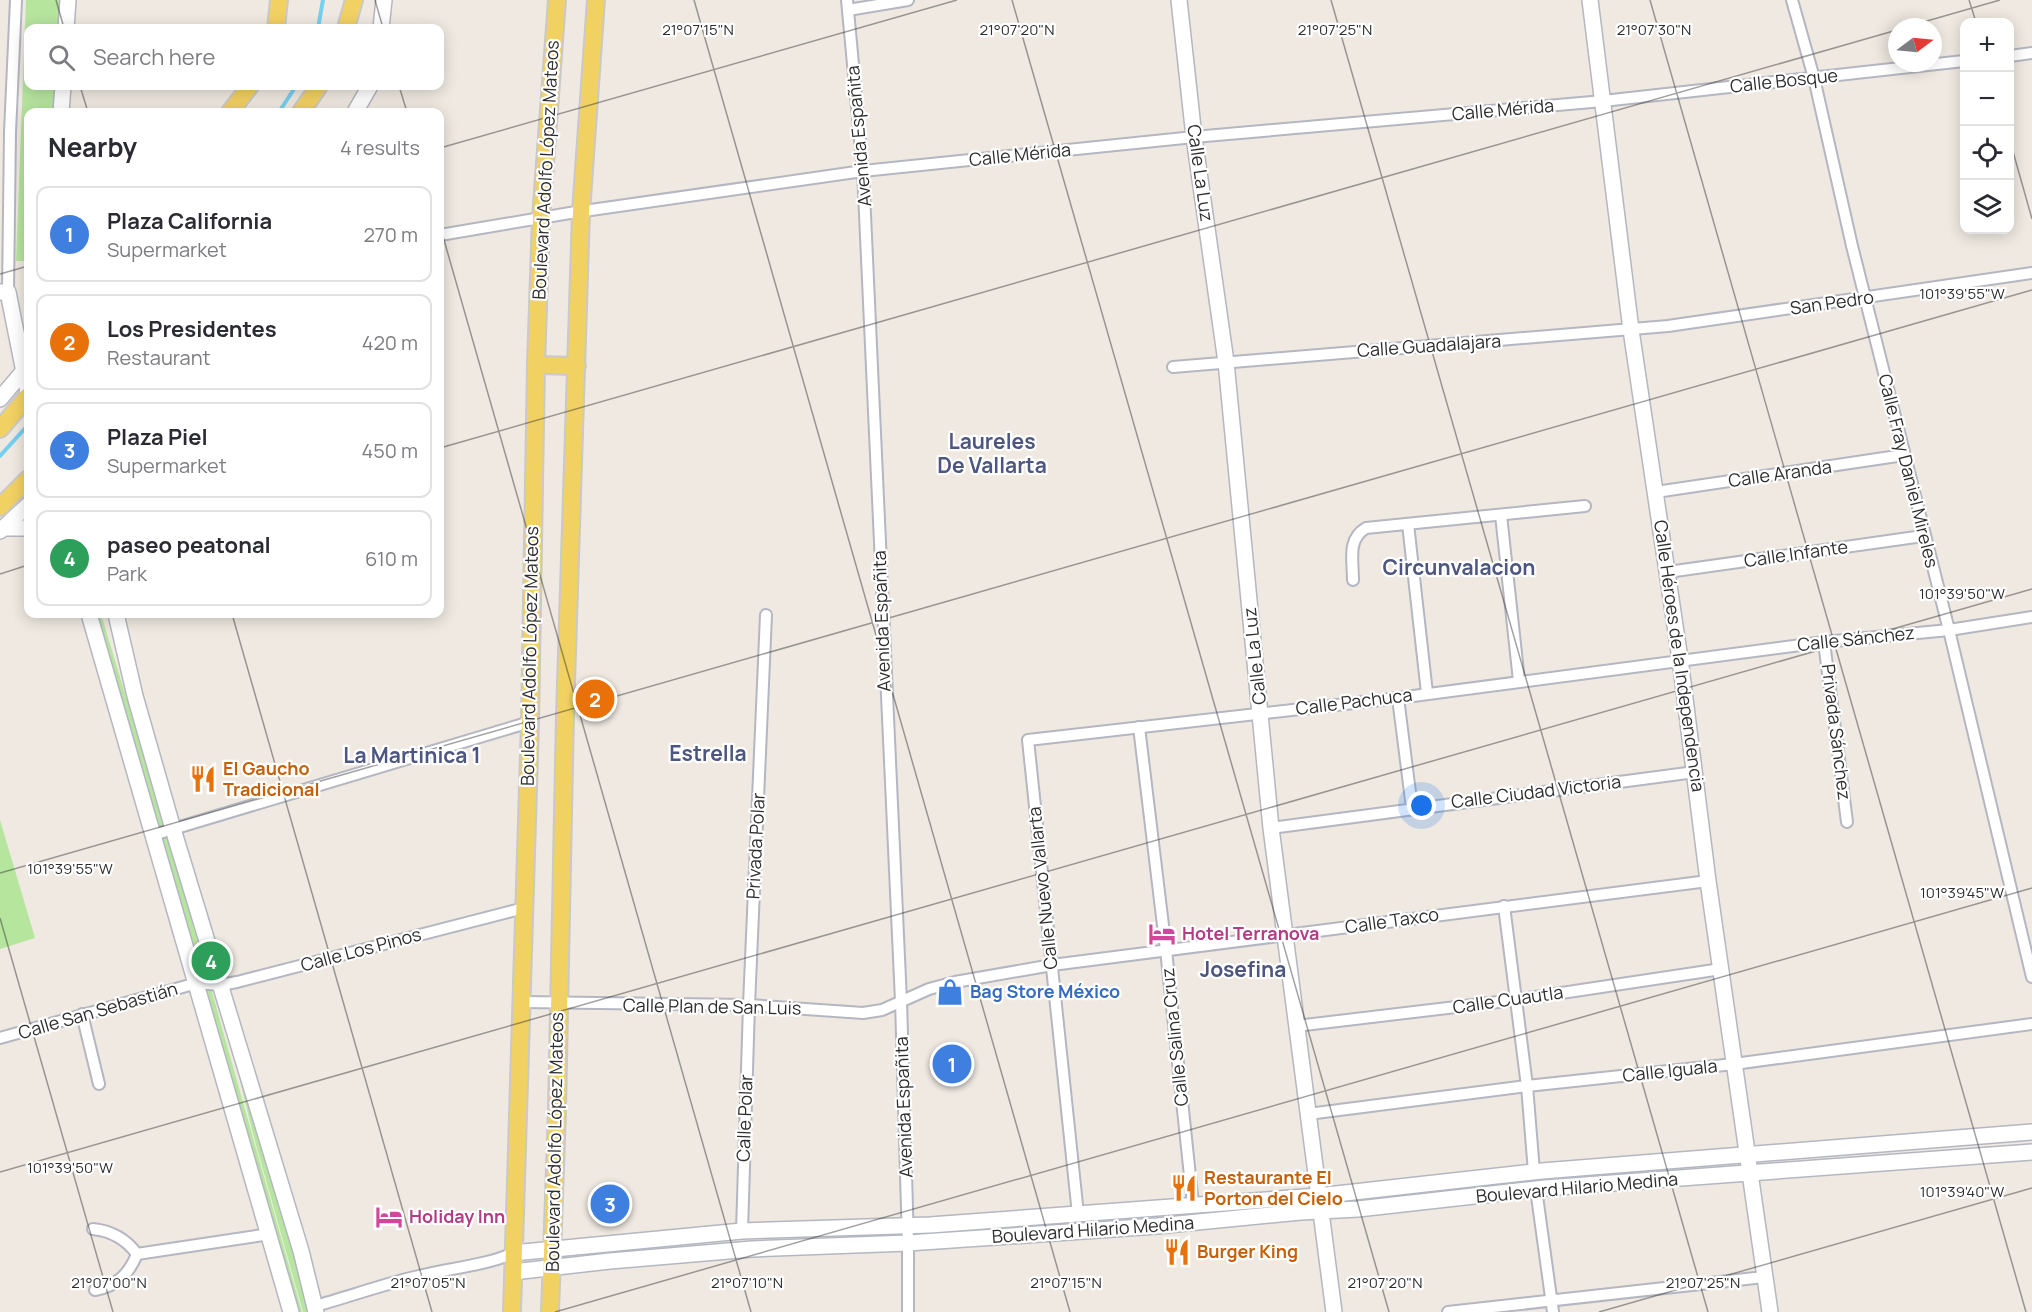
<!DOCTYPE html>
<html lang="en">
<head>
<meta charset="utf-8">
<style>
	body { margin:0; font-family:Manrope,sans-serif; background:#f2f2f3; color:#2b2b33 }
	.controls { position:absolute; right:18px; top:18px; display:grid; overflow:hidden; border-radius:12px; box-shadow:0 3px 15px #0003 }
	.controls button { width:54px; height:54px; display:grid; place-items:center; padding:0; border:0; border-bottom:2px solid #e1e1e2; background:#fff; color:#2b2b33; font:30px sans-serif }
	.compass { position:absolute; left:1888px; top:18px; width:54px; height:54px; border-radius:50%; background:#fff; box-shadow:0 3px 15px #0003; rotate:74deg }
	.you { position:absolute; left:1422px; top:806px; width:21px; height:21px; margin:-15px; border:4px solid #fff; border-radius:50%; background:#1a73e8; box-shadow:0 0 0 9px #1a73e833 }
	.badge { display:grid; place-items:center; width:39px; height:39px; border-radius:50%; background:#7c3aed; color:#fff; font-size:20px; font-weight:700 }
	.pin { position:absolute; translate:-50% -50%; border:3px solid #fff; box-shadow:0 2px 6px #0006 }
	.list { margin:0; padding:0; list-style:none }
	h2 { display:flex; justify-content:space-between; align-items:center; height:78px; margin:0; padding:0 24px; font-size:26px }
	h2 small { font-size:20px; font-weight:400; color:#7c7c81 }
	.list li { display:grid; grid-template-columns:39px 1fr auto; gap:18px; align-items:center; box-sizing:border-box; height:96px; margin:0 12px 12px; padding:0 12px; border:2px solid #e1e1e2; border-radius:12px }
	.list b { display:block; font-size:22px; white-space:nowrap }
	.list p { margin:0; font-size:20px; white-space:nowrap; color:#7c7c81 }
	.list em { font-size:20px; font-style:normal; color:#7c7c81 }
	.icon { flex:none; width:33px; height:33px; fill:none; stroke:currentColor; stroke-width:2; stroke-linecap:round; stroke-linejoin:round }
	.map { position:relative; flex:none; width:2032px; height:1312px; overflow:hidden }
	.search { position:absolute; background:#fff; box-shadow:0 3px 15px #0003; left:24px; top:24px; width:420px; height:66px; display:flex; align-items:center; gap:15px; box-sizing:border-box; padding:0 21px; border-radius:12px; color:#7c7c81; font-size:22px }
	.panel { position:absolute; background:#fff; box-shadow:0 3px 15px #0003; left:24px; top:108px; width:420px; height:510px; border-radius:12px }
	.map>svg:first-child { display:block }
	.green { fill:#b6e59e }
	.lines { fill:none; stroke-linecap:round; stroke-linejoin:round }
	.stream { stroke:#75cff0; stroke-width:4 }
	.street-casing { stroke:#b4b7c1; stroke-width:14 }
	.secondary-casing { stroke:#b4b7c1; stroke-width:18 }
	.primary-casing { stroke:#c9c9c9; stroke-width:20 }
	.street { stroke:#fff; stroke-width:10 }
	.secondary { stroke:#fff; stroke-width:15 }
	.primary { stroke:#f2d163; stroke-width:16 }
	.ticks { fill:none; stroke:#2e2e2e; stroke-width:1.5; stroke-opacity:0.45 }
	.labels { text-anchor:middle; stroke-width:4.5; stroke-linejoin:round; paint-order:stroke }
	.street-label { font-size:18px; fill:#2e2e2e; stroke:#fff }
	.food-label { font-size:18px; font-weight:bold; fill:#c56008; stroke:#fff; text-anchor:start }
	.hotel-label { font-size:18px; font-weight:bold; fill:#b23c85; stroke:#fff; text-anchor:start }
	.shop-label { font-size:18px; font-weight:bold; fill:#366cbe; stroke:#fff; text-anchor:start }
	.quarter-label { font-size:21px; font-weight:bold; fill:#4d5680; stroke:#fff }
	.ticks-label { font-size:15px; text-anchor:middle; fill:#2e2e2e; stroke:#fff; stroke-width:4.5; stroke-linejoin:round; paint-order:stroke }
</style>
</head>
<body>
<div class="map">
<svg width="2032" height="1312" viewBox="0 0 2032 1312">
	<rect width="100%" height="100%" fill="#efe9e1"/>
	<g class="green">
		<path d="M26 0H63L62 28H28V86H59L58 112H28V261H16Z"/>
		<path d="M95 614H101L151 780 111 614H124L137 674 272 1157 312 1312H303L252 1130 236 1064 185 896 302 1312H292L270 1234 210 1001Z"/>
		<path d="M0 820 35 938 0 949Z"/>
	</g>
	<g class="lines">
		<g class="stream">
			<path d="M318 28 323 0"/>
			<path d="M279 112 296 86"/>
			<path d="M0 456 28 425"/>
		</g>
		<defs>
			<g id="street">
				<path d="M847 0 863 171 901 1001 908 1243V1312"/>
				<path d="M1792 0 1814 78 1852 246 1949 630 2032 977"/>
				<path d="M848 10 908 0"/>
				<path d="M2010 56 2032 53"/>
				<path d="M440 235 570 213 863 171 1194 137 1603 101 1964 61"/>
				<path d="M8 292 10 132 16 0"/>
				<path d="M1173 367 1668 326 2032 273"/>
				<path d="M1656 492 1904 455"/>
				<path d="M1501 515 1519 681"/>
				<path d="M1408 524 1427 693"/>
				<path d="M1668 572 1923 536"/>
				<path d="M1353 580C1353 560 1347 539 1366 528L1585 506"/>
				<path d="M1824 642 1847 822"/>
				<path d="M1398 698 1412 808"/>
				<path d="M1139 727 1166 950 1193 1204"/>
				<path d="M1271 828 1695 772"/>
				<path d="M153 835 530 722"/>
				<path d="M1504 906 1527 1086 1534 1172"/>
				<path d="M522 1002 749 1005 863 1013 882 1010 929 989 955 982 1052 965 1708 881"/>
				<path d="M82 1014 99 1084"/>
				<path d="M1296 1026 1515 1000 1721 969"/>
				<path d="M0 1038 197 983 220 985 237 982 524 908"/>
				<path d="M1308 1114 1527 1086 1734 1064 2032 1024"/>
				<path d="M1536 1189 1553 1312"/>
				<path d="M1078 1214 1028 740 1398 698 1824 642 1949 630 2032 617"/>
				<path d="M93 1229C112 1231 126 1239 137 1254"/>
				<path d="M742 1231 749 1005 766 615"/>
				<path d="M137 1254 270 1234"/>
				<path d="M95 1290C117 1286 129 1274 137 1254"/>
				<path d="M315 1306C351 1296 387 1283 423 1275 451 1268 488 1265 513 1253"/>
				<path d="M1448 1312 1764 1277"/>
			</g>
			<g id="secondary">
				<path d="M1179 0 1194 137 1226 362 1271 828 1334 1312"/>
				<path d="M1590 0 1631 330 1680 659 1708 881 1770 1312"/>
				<path d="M66 28 68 0"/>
				<path d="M381 28 384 0"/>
				<path d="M61 112 63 86"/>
				<path d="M355 112 370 86"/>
				<path d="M0 292H8L28 392"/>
				<path d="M0 399 27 367"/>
				<path d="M3 528H28"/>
				<path d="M0 531 28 505"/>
				<path d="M89 614 291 1312"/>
				<path d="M116 614 135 696 173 829 301 1251 316 1312"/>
				<path d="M513 1253 742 1231 930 1225 1318 1196 1542 1171 2032 1132"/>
				<path d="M513 1272 610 1261 752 1249 908 1243 1157 1226 1301 1212 1358 1209 1545 1188 2032 1152"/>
			</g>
			<g id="primary">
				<path d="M276 28 279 0"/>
				<path d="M346 28 354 0"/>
				<path d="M230 112 250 86"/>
				<path d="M301 112 319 86"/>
				<path d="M536 365 577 366"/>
				<path d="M0 429 28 396"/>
				<path d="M0 507 28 479"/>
				<path d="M512 1312 530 722 536 365 541 218 557 0"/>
				<path d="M550 1312 557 1110 565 715 581 212 596 0"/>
			</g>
		</defs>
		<use href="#street" class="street-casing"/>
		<use href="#secondary" class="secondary-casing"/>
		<use href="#primary" class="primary-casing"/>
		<use href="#street" class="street"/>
		<use href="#secondary" class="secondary"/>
		<use href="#primary" class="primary"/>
	</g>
	<path class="ticks" d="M56 0 64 28M375 0 383 28M694 0 1070 1312M1012 0 1389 1312M1331 0 1708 1312M1650 0 2026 1312M1969 0 1976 22M1906 27 2000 0M80 86 88 112M399 86 407 112M2010 141 2032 219M440 148 957 0M440 226 751 1312M0 274 28 266M440 448 1897 30M0 574 28 565M232 614 432 1312M0 873 2032 290M0 918 113 1312M0 1172 2032 589M555 1312 2032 888M1599 1312 2032 1188"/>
	<defs>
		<symbol id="restaurant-bare" viewBox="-9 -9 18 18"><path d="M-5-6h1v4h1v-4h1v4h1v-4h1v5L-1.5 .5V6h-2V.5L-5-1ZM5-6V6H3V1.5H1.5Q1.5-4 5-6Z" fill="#e8710a" stroke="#fff" stroke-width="2.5" paint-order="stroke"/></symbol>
		<symbol id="hotel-bare" viewBox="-9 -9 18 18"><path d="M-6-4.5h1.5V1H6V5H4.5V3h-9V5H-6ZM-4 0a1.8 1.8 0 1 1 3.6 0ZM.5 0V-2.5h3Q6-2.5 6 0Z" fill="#d1479c" stroke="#fff" stroke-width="2.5" paint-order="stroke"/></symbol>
		<symbol id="shop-bare" viewBox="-9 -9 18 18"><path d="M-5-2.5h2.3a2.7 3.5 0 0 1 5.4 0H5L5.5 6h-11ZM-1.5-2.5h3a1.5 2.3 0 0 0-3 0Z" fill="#3f7fe0" stroke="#fff" stroke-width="2.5" paint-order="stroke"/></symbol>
	</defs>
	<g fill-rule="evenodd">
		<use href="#restaurant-bare" x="184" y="760" width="38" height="38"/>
		<use href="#hotel-bare" x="1143" y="915" width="38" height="38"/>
		<use href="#shop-bare" x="931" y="973" width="38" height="38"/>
		<use href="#restaurant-bare" x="1165" y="1169" width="38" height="38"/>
		<use href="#hotel-bare" x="370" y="1198" width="38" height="38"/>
		<use href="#restaurant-bare" x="1158" y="1233" width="38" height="38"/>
	</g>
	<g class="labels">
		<g class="street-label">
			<text transform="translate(1784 81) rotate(-6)" y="6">Calle Bosque</text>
			<text transform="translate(1503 110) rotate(-5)" y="6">Calle Mérida</text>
			<text transform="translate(859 136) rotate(-95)" y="6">Avenida Españita</text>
			<text transform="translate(1020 155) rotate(-6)" y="6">Calle Mérida</text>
			<text transform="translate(546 170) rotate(-87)" y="6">Boulevard Adolfo López Mateos</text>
			<text transform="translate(1200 173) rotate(82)" y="6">Calle La Luz</text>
			<text transform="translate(1832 303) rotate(-8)" y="6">San Pedro</text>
			<text transform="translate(1429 346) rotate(-4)" y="6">Calle Guadalajara</text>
			<text transform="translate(1908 471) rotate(76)" y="6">Calle Fray Daniel Mireles</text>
			<text transform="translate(1780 474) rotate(-8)" y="6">Calle Aranda</text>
			<text transform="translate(1796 554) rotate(-8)" y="6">Calle Infante</text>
			<text transform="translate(882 621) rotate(-92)" y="6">Avenida Españita</text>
			<text transform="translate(1856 639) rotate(-6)" y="6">Calle Sánchez</text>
			<text transform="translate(530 656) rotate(-89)" y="6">Boulevard Adolfo López Mateos</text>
			<text transform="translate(1255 656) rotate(-96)" y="6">Calle La Luz</text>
			<text transform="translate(1679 656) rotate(82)" y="6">Calle Héroes de la Independencia</text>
			<text transform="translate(1354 702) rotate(-7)" y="6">Calle Pachuca</text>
			<text transform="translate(1836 732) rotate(83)" y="6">Privada Sánchez</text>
			<text transform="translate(1536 792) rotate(-7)" y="6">Calle Ciudad Victoria</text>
			<text transform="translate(756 846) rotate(-87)" y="6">Privada Polar</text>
			<text transform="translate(1043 888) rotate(-96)" y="6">Calle Nuevo Vallarta</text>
			<text transform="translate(1392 921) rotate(-8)" y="6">Calle Taxco</text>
			<text transform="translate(361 950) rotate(-15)" y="6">Calle Los Pinos</text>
			<text transform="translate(1508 1000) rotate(-8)" y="6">Calle Cuautla</text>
			<text transform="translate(712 1007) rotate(1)" y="6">Calle Plan de San Luis</text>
			<text transform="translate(98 1011) rotate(-16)" y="6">Calle San Sebastián</text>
			<text transform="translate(1175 1037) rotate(-96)" y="6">Calle Salina Cruz</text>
			<text transform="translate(1670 1071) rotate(-6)" y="6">Calle Iguala</text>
			<text transform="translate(904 1107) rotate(-92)" y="6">Avenida Españita</text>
			<text transform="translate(745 1118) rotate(-88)" y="6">Calle Polar</text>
			<text transform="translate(555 1142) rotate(-89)" y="6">Boulevard Adolfo López Mateos</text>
			<text transform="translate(1577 1188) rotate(-5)" y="6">Boulevard Hilario Medina</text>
			<text transform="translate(1093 1230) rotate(-4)" y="6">Boulevard Hilario Medina</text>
		</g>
		<g class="food-label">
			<text x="223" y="775">El Gaucho<tspan x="223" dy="21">Tradicional</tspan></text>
			<text x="1204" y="1184">Restaurante El<tspan x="1204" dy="21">Porton del Cielo</tspan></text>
			<text x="1197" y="1258">Burger King</text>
		</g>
		<g class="hotel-label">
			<text x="1182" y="940">Hotel Terranova</text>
			<text x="409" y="1223">Holiday Inn</text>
		</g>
		<g class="shop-label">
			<text x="970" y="998">Bag Store México</text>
		</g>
		<g class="quarter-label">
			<text x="992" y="449">Laureles<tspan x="992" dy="24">De Vallarta</tspan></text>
			<text x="1459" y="575">Circunvalacion</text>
			<text x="708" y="761">Estrella</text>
			<text x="412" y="763">La Martinica 1</text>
			<text x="1243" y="977">Josefina</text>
		</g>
	</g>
	<g class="ticks-label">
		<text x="698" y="35">21°07'15"N</text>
		<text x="1017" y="35">21°07'20"N</text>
		<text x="1335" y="35">21°07'25"N</text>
		<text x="1654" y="35">21°07'30"N</text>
		<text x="1962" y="299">101°39'55"W</text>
		<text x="1962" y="599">101°39'50"W</text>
		<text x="70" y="874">101°39'55"W</text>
		<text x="1962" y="898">101°39'45"W</text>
		<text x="70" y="1173">101°39'50"W</text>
		<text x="1962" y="1197">101°39'40"W</text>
		<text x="109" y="1288">21°07'00"N</text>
		<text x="428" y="1288">21°07'05"N</text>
		<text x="747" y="1288">21°07'10"N</text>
		<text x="1066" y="1288">21°07'15"N</text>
		<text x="1385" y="1288">21°07'20"N</text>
		<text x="1703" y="1288">21°07'25"N</text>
	</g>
</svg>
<div class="controls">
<button>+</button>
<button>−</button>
<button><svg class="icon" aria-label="locate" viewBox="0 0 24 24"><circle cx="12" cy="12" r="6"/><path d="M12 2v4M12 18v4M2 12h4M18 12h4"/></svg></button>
<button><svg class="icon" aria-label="layers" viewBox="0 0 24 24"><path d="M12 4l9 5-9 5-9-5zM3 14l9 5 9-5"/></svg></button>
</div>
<svg class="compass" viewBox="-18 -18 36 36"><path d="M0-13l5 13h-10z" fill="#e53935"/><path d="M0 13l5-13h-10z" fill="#7c7c81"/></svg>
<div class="you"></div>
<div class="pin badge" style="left:952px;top:1064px;background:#3f7fe0">1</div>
<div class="pin badge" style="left:595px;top:699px;background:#e8710a">2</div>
<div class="pin badge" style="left:610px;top:1204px;background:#3f7fe0">3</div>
<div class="pin badge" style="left:211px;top:961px;background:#2e9e5b">4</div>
<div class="search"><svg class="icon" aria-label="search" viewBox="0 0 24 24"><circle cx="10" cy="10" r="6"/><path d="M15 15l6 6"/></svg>Search here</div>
<section class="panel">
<h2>Nearby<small>4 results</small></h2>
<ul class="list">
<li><span class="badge" style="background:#3f7fe0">1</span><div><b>Plaza California</b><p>Supermarket</p></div><em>270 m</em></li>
<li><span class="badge" style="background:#e8710a">2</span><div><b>Los Presidentes</b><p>Restaurant</p></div><em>420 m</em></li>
<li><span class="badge" style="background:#3f7fe0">3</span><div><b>Plaza Piel</b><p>Supermarket</p></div><em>450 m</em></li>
<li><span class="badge" style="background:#2e9e5b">4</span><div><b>paseo peatonal</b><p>Park</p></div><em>610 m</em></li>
</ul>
</section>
</div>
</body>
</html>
